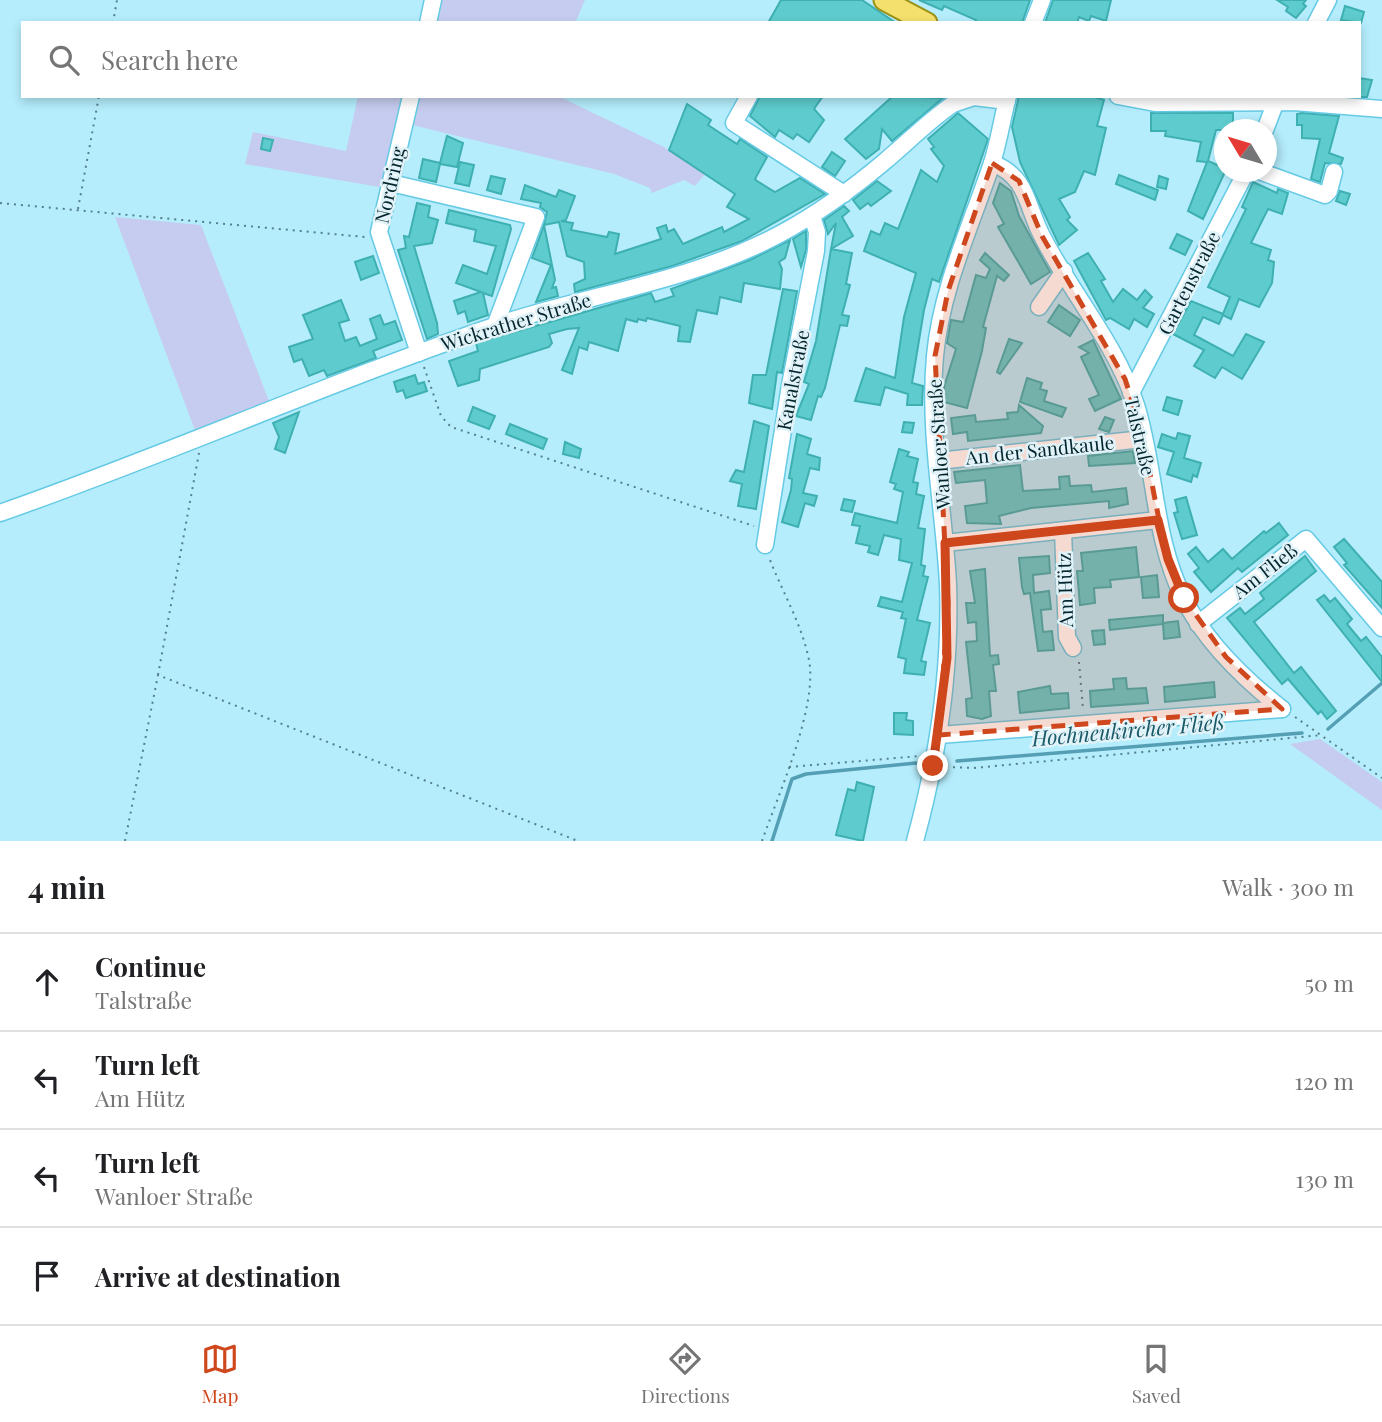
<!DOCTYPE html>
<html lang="en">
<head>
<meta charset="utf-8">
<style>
	body { margin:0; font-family:"Playfair Display",serif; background:#f2f2f2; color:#202124 }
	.compass { position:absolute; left:1214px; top:119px; width:63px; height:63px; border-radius:50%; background:#fff; box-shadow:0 4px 10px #0003; rotate:308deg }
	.stop { position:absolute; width:21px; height:21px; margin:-16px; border:5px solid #cf471c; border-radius:50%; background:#fff }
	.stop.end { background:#cf471c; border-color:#fff; box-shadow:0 2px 7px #0008 }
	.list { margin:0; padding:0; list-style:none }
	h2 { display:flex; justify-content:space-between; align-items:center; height:91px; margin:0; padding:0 28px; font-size:30px }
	h2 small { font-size:23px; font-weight:400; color:#757577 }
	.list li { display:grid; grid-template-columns:46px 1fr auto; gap:21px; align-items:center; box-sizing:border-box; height:98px; padding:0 28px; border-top:2px solid #e0e0e0 }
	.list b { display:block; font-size:26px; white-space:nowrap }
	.list p { margin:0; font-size:23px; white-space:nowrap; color:#757577 }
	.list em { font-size:23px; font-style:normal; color:#757577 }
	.icon { flex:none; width:38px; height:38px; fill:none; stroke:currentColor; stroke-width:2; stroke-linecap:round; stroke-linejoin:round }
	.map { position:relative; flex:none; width:1382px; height:841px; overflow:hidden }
	.search { position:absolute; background:#fff; box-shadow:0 4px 10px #0003; left:21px; right:21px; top:21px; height:77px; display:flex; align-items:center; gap:18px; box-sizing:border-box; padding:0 24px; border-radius:0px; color:#757577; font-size:26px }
	.sheet { height:483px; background:#fff }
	nav { display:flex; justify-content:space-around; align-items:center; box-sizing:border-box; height:98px; border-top:2px solid #e0e0e0; background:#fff; font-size:19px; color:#757577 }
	nav a { display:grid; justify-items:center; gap:4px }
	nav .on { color:#cf471c }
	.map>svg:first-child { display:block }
	.green { fill:#c6ccef }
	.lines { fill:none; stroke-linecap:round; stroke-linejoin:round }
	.stream { stroke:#549fb3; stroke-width:3.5 }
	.building { fill:#5eccce; stroke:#3eb0b2; stroke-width:2 }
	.minor-casing { stroke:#66cae4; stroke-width:19 }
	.major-casing { stroke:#9b9116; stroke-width:23 }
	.path { stroke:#54808b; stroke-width:2; stroke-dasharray:2 5; stroke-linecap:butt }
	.minor { stroke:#fff; stroke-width:16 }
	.major { stroke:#f4e06c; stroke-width:19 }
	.route { stroke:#cf471c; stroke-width:9 }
	.marked { fill:#cf471c; fill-opacity:0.2; stroke:#cf471c; stroke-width:5; stroke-dasharray:14 9; stroke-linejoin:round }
	.labels { text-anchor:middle; stroke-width:5; stroke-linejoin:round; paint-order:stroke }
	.street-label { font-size:19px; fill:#04252d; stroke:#e1f3f8 }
	.water-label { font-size:21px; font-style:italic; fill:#1a5968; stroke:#e1f3f8 }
</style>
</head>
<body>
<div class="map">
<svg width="1382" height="841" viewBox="0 0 1382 841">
	<rect width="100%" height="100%" fill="#b5edfc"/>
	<g class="green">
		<path d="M438 0H585L575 23H432Z"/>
		<path d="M358 96H405L385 188 245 164 253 132 346 151Z"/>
		<path d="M415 96H558L664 147 705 174 695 186 684 180 652 193 650 188 614 174 408 124Z"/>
		<path d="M115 217 201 225 269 401 196 433Z"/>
		<path d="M1320 739 1382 782V810L1290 744Z"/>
	</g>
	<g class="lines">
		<g class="stream">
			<path d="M1328 729 1382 683"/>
			<path d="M957 761 1302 733"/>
			<path d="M772 841 792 779 806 774 916 763"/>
		</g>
	</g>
	<g class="building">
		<path d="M781 0H862L896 23H768Z"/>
		<path d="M919 0H1030L1022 23H975L976 20 944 6 942 10Z"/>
		<path d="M1053 0H1111L1106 21 1091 16 1089 21 1079 17 1077 23H1045Z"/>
		<path d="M1277 0H1306L1303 4 1306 6 1296 18 1286 11 1288 7Z"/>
		<path d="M1345 6 1364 12 1361 23 1341 20Z"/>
		<path d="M1359 78 1372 80 1367 97H1359Z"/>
		<path d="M760 96H823L814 109 824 120 809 142 797 134 793 139 779 130 775 137 750 116Z"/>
		<path d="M893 96 943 98 892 141 882 129 879 149 866 159 845 139Z"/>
		<path d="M1019 96H1092L1104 100 1097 126 1106 128 1095 175 1084 171 1075 192 1059 199 1070 217 1067 220 1077 230 1059 245 1020 162 1012 127Z"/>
		<path d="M687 104 711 120 708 125 737 144 740 139 767 157 755 179 757 181 775 192 800 178 825 194 742 241 672 266 575 292 574 284 585 279 584 262 567 256 559 222 544 225 547 212 540 207 541 203 521 199 525 185 556 197 559 190 575 196 566 220 561 221 573 223 571 230 607 237 609 232 619 234 615 254 661 239 657 228 666 225 668 232 674 229 683 244 722 227 724 232 749 219 727 207 735 194 669 150Z"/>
		<path d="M958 113 988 139 939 282 932 279 924 310 912 383 923 386 922 405H907L908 394 885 387 880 405 855 401 866 368 895 378 904 317 916 273 864 251 871 231 880 235 885 223 898 229 921 170 937 182 944 166 931 149 934 147 928 139Z"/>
		<path d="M1151 113H1233V130H1216L1208 161 1224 168V174L1203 219 1188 211 1207 162 1197 161 1201 142 1165 136 1166 131H1151Z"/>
		<path d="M1302 113 1339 116 1329 153 1343 158 1341 164 1325 163 1320 182 1311 179 1320 139 1302 138V125H1297V114Z"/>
		<path d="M447 136 463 143 457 167 440 164 436 182 419 178 423 159 440 163Z"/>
		<path d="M263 138 273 140 270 151 261 149Z"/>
		<path d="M832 152 845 161 835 176 822 167Z"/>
		<path d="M460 162 474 165 469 186 455 183Z"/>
		<path d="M1119 175 1158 190 1155 200 1116 184Z"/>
		<path d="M491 176 505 179 501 194 487 190Z"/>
		<path d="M1159 176 1168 179 1166 189 1157 187Z"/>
		<path d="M877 181 891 191 871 206 868 203 860 209 853 200Z"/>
		<path d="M1253 182 1277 193 1278 189 1288 193 1282 214 1268 209 1251 243 1271 250 1268 260 1274 262 1272 283 1259 307 1239 299 1231 319 1223 315 1219 324 1203 317 1194 335 1233 356 1246 334 1264 342 1242 379 1222 367 1215 378 1194 366 1204 350 1173 334 1191 301 1223 314 1230 297 1208 287 1246 209 1242 207Z"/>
		<path d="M1000 183 1011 191 1019 216 1050 272 1031 284 998 227 1004 224 993 203Z"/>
		<path d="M1340 191 1350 194 1346 205 1336 201Z"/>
		<path d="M417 203 430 206 428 217 438 220 432 243 414 246 437 323 438 334 427 339 398 250 406 248 404 236 409 237Z"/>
		<path d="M844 206 849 211 842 217 853 236 831 249 836 223 828 234 824 220Z"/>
		<path d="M449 210 510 225 511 229 492 296 483 293 488 315 468 322 465 311 458 314 454 301 481 292 456 283 463 265 487 274 496 246 474 241 476 230 446 223Z"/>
		<path d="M544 225 555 280 552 288 556 287 558 296 536 302 551 265 532 258Z"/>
		<path d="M806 231V250L801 267 793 239Z"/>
		<path d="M1177 234 1192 241 1185 255 1170 248Z"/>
		<path d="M790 240 785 258 779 262 782 269 780 289 744 283 741 302 720 297 717 314 697 310 690 342 678 341 680 326 647 318 646 321 638 319 637 322 626 319 618 351 589 342 587 350 579 347 572 374 562 370 579 328 567 329 549 334 552 343 549 347 480 369 479 380 458 386 449 361 478 351 476 343 651 293 655 302 674 296 671 289 750 260Z"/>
		<path d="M831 249 852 253 846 284 850 285 842 315 849 316 847 326 840 325 825 388 821 397 818 396 811 420 796 416 809 384 804 382 816 341Z"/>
		<path d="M985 253 1009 275 1004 281 997 276 983 327 986 328 982 351 967 408 944 402V387L956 349 947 343 951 320 963 322 976 275 986 278 990 269 980 260Z"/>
		<path d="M1088 253 1105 279 1101 281 1113 302 1123 289 1137 300 1145 290 1152 297 1143 308 1154 314 1147 327 1134 319 1129 329 1110 318 1106 320 1074 261Z"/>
		<path d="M373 256 379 273 361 280 355 262Z"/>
		<path d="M783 289 797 291 782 373 777 372 772 409 749 403 753 375H766Z"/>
		<path d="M341 300 349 320 339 323 345 341 356 337 360 346 377 339 370 319 380 315 384 325 395 321 402 340 373 351 376 358 327 376 324 370 309 376 302 359 294 362 289 347 313 339 303 315Z"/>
		<path d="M1059 305 1080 320 1070 336 1048 322Z"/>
		<path d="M1009 339 1022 343 1000 374 997 372Z"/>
		<path d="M1093 340 1121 399 1095 411 1089 399 1099 395 1081 357 1089 353 1079 347Z"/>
		<path d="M415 375 418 384 424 382 427 391 406 398 403 390 397 392 394 382Z"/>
		<path d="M1027 378 1042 383 1040 389 1047 391 1044 401 1066 408 1062 417 1020 402Z"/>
		<path d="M1167 397 1182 401 1178 415 1163 410Z"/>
		<path d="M1019 405 1043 426 1041 433 968 441 967 432 953 434 951 418 975 415 976 422 1008 419 1007 413 1018 412Z"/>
		<path d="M473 407 495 416 489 429 468 421Z"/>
		<path d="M299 412 285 453 275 449 279 437 273 423Z"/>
		<path d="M1105 417 1114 420 1109 432 1099 429Z"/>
		<path d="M754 421 769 426 756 509 738 506 742 484 730 481 736 470 744 472Z"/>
		<path d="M904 422 914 423 912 433 902 432Z"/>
		<path d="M510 424 547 439 543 449 506 434Z"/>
		<path d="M1178 433 1190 436 1184 458 1201 463 1197 477 1193 475 1191 482 1167 474 1174 452 1158 447 1162 434 1176 439Z"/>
		<path d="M797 434 811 439 807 454 820 458 819 470 810 468 803 493 817 496 814 506 805 503 798 527 782 522 791 490 792 479 789 478Z"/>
		<path d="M565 442 581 449 579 458 563 454Z"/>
		<path d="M899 449 909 452 907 456 918 459 913 482 918 483 916 494 924 496 918 528 925 529 921 565 925 566 923 576 928 577 917 620 930 623 921 661 926 662 924 675 904 673 906 659 898 657 906 619 901 618 903 612 878 606 881 597 902 602 912 563 899 560 901 539 884 535 878 555 868 552 870 546 856 543 860 526 852 525 855 513 897 523 903 492 894 489 896 484 890 482Z"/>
		<path d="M1133 451 1135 463 1089 466 1088 456Z"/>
		<path d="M1020 465 1023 491 1060 489 1059 477 1069 476 1070 486 1091 485 1092 492 1126 488 1128 504 1109 508V501L1031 508 999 516 1001 524 967 523 965 506 987 503 985 480 956 483 954 472Z"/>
		<path d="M1186 497 1197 535 1182 539 1174 513 1178 512 1175 500Z"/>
		<path d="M844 499 855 501 852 512 841 510Z"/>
		<path d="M1279 523 1288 535 1242 572 1238 568 1211 592 1194 572 1199 568 1188 554 1196 547 1208 562 1223 549 1232 559 1264 531 1266 533Z"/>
		<path d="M1344 539 1382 582V608L1344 565 1347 563 1334 547Z"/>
		<path d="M1136 547 1139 577 1110 580 1111 587 1094 588 1095 603 1080 605 1077 571H1083L1081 553Z"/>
		<path d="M1049 556 1050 573 1033 575 1034 593 1049 591 1051 609 1041 610 1043 632 1052 631 1054 650 1038 651 1030 593 1024 594 1022 587 1019 558Z"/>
		<path d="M1305 556 1316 571 1254 622 1294 673 1301 667 1336 711 1327 719 1321 711 1318 714 1288 679 1282 684 1227 618 1240 608 1245 614 1264 599 1260 593Z"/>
		<path d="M985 569 990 656 998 655 999 664 993 665 996 691H989L991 716 982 719 967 716 966 699 972 698 966 642 977 641 976 622 968 623 966 603H975L970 571Z"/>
		<path d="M1157 575 1159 597 1143 598 1141 577Z"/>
		<path d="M1324 595 1330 602 1335 598 1352 619 1347 624 1361 641 1366 637 1382 657V682L1317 600Z"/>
		<path d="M1163 615V623L1178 621 1180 637 1164 639 1163 624 1110 630 1109 620Z"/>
		<path d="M1104 630 1105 644 1094 645 1092 631Z"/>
		<path d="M1126 678 1127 689 1146 688 1148 703 1091 707 1090 691 1114 689 1113 679Z"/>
		<path d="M1214 682 1215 697 1165 702 1164 687Z"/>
		<path d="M1050 686 1051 694 1068 693 1069 708 1020 713 1018 692Z"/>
		<path d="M894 713H907L906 720 913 721V735L894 734Z"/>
		<path d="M857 782 874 787 863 841 836 835 848 789 855 791Z"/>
	</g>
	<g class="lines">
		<defs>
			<g id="minor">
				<path d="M428 23 433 0"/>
				<path d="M1033 23 1042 0"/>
				<path d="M1316 23 1328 0"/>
				<path d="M411 96 379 232 419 353"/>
				<path d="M749 96 734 123 844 194"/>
				<path d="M1118 96 1155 103 1294 102 1382 109"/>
				<path d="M1265 130 1278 96"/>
				<path d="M992 163C1029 177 1026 207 1043 238 1072 294 1116 344 1136 405 1156 469 1153 538 1184 599 1206 643 1244 679 1282 709"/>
				<path d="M1262 172 1325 195 1329 191 1334 172"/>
				<path d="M391 183 536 217 495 326"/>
				<path d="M1039 307 1064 271"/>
				<path d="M1131 393 1246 172"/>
				<path d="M938 461 1143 439"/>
				<path d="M0 513C166 455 327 383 494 326 589 294 690 282 780 234 817 214 852 189 884 162 907 143 928 121 953 104L974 97 1007 101"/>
				<path d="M1063 531 1067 637 1073 648"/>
				<path d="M945 543 1158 520"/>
				<path d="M765 545 790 385 816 251 817 232 812 216"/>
				<path d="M1198 624 1306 539 1382 628"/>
				<path d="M939 735 1282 709"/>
				<path d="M915 841C938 757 951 671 948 584 944 509 928 432 935 356 941 289 971 226 992 163 999 141 1002 119 1008 96"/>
			</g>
			<path id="major" d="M884 0 927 23"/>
		</defs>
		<use href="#minor" class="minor-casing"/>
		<use href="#major" class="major-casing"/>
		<g class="path">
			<path d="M113 23 117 0"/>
			<path d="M0 203 365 237"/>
			<path d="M78 209 99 96"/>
			<path d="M424 367 441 416 451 427 754 526"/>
			<path d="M1079 662 1083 709"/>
			<path d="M158 675 199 453"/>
			<path d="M1295 717 1382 778"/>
			<path d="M789 767 920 756"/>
			<path d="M946 767 974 768 1322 735"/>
			<path d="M125 841 158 675 578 841"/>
			<path d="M762 841C778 795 818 707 809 660 802 625 783 593 770 560"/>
		</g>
		<use href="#minor" class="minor"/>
		<use href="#major" class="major"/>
	</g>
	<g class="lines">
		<path class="route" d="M933 766 947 658 945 543 1158 520 1168 559 1184 598"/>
	</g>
	<path class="marked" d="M992 163 1019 181 1042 236 1125 379 1141 428 1164 545 1184 598 1226 657 1282 709 939 735 948 604 935 356 948 291Z"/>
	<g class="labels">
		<g class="street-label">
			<text transform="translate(390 185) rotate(-77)" y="7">Nordring</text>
			<text transform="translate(1189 283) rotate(-63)" y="7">Gartenstraße</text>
			<text transform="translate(516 322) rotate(-17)" y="7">Wickrather Straße</text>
			<text transform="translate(793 380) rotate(-79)" y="7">Kanalstraße</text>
			<text transform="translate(1140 436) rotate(77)" y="7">Talstraße</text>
			<text transform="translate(939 444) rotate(-94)" y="7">Wanloer Straße</text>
			<text transform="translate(1040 450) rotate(-6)" y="7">An der Sandkaule</text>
			<text transform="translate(1265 571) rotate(-38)" y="7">Am Fließ</text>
			<text transform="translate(1065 590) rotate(-92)" y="7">Am Hütz</text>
		</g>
		<g class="water-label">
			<text transform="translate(1128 731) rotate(-5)" y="7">Hochneukircher Fließ</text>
		</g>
	</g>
</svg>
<svg class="compass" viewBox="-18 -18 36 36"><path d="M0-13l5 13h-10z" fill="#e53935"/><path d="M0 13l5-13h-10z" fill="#757577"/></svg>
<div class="stop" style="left:1184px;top:598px"></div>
<div class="stop end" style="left:933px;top:766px"></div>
<div class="search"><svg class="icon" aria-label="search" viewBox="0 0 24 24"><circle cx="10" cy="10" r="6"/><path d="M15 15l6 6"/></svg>Search here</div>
</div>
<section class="sheet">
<h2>4 min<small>Walk · 300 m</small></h2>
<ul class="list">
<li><svg class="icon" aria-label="ahead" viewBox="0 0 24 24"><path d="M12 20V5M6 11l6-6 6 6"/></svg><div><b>Continue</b><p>Talstraße</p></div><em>50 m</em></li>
<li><svg class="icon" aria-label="left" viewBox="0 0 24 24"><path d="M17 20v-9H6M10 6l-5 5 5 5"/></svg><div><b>Turn left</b><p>Am Hütz</p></div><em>120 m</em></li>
<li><svg class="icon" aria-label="left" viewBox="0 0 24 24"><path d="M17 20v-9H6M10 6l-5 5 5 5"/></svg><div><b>Turn left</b><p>Wanloer Straße</p></div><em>130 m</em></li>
<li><svg class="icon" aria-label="arrive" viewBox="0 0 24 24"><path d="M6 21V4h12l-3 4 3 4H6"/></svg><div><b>Arrive at destination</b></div></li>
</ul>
</section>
<nav>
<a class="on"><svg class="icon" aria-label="map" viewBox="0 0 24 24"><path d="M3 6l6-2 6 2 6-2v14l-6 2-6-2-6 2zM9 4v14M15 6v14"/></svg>Map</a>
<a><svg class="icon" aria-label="directions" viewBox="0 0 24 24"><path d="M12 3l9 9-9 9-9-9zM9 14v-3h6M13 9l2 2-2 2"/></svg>Directions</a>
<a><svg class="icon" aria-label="saved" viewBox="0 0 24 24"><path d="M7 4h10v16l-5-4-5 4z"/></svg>Saved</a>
</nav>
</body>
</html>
